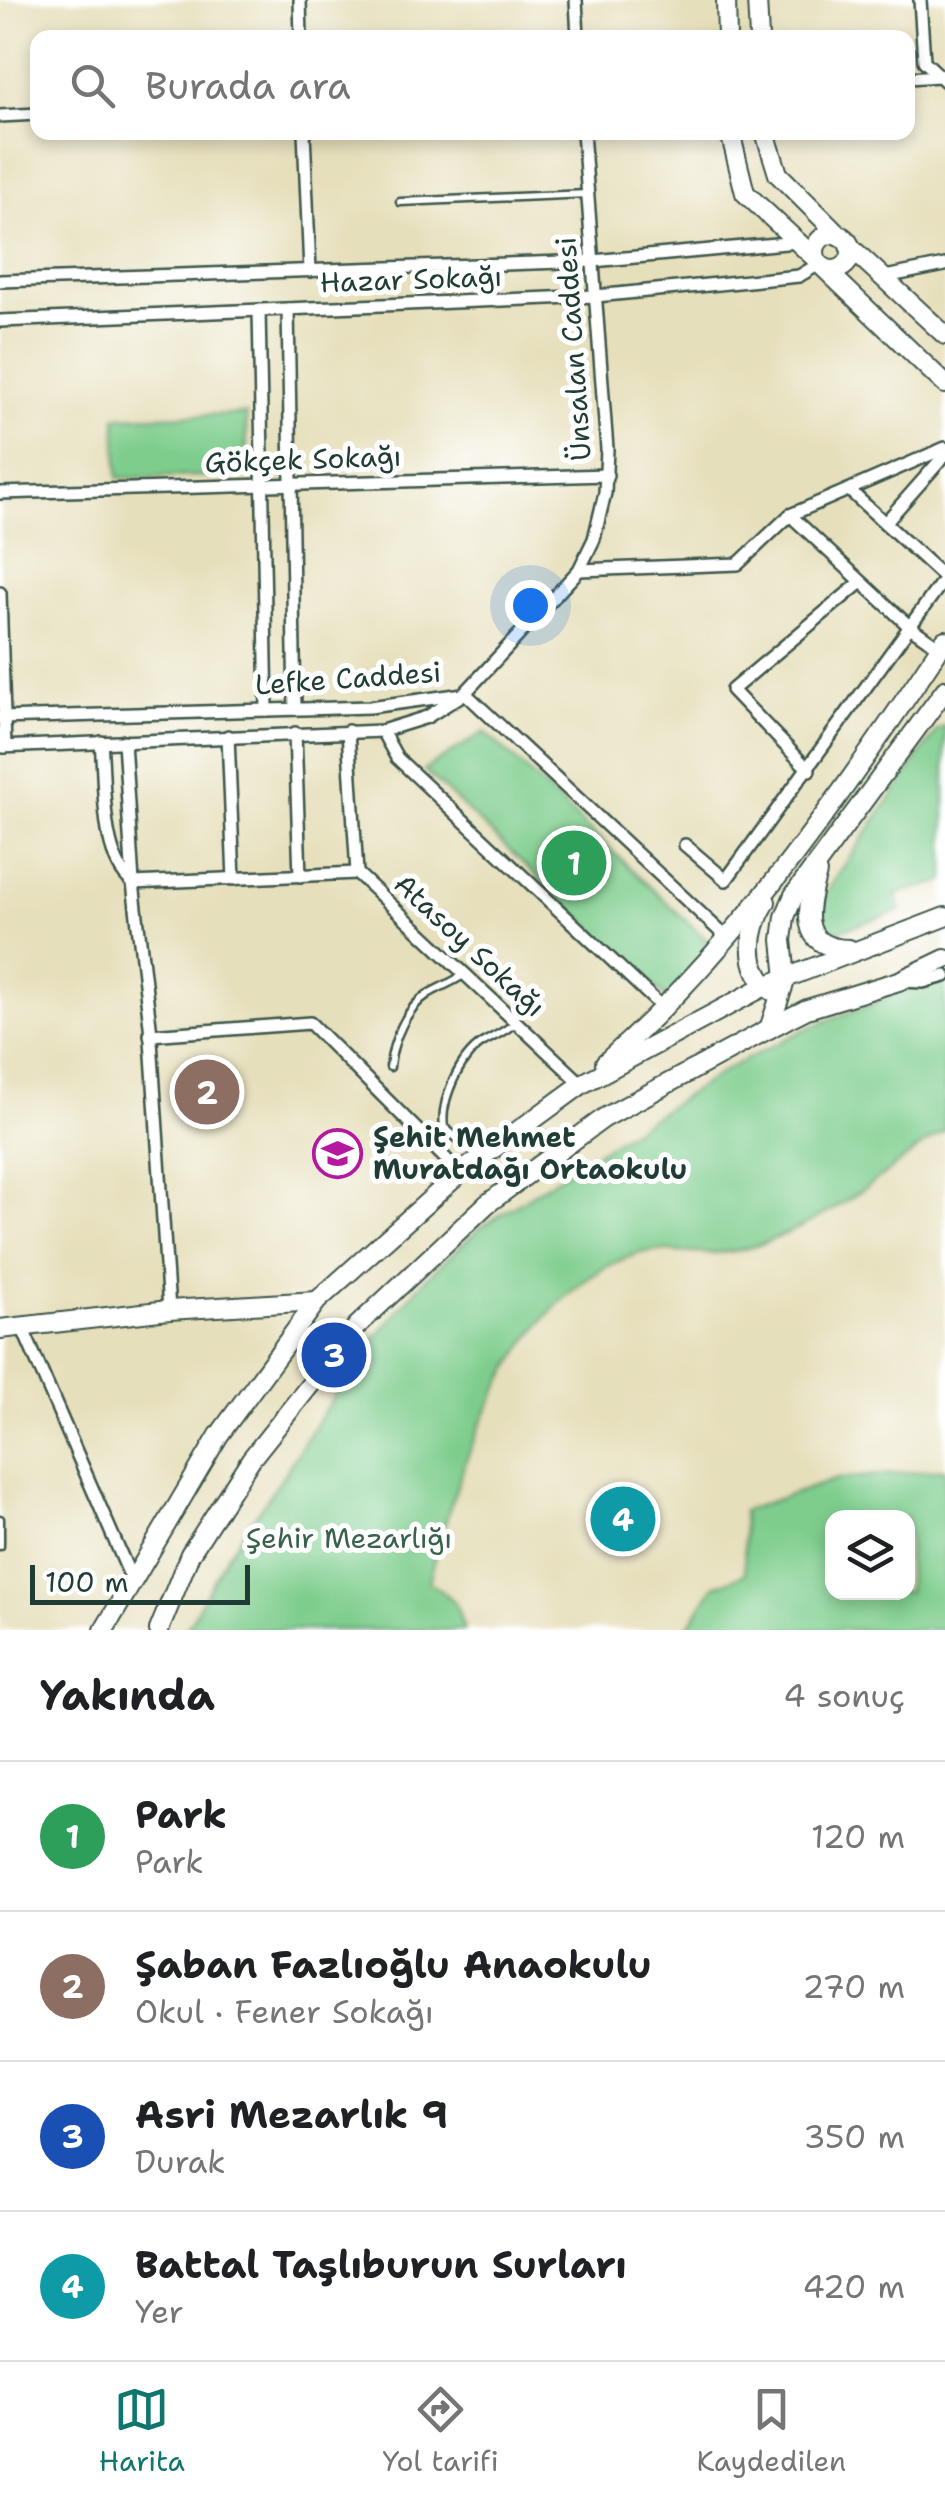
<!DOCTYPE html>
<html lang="tr">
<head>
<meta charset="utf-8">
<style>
	body { margin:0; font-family:"Shantell Sans",sans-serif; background:#f2f2f2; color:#202124 }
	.controls { position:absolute; right:30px; bottom:30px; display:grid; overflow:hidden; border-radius:20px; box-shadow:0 5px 15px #0003 }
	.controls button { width:90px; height:90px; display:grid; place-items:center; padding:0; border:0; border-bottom:2px solid #e0e0e0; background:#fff; color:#202124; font:50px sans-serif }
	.scale { position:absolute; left:30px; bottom:25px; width:220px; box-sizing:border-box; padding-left:10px; border:5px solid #1f3d34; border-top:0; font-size:28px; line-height:35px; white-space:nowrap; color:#1f3d34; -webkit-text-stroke:8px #fff; paint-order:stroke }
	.you { position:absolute; left:530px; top:605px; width:35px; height:35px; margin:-25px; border:8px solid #fff; border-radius:50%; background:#1a73e8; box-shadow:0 0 0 15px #1a73e833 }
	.badge { display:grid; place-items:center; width:65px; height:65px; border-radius:50%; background:#0f766e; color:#fff; font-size:32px; font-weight:700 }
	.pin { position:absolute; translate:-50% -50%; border:5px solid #fff; box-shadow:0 2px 10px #0006 }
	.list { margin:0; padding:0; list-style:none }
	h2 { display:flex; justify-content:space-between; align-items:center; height:130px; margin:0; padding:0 40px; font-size:42px }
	h2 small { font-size:32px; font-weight:400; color:#757577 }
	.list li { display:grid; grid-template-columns:65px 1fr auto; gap:30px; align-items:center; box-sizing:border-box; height:150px; padding:0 40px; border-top:2px solid #e0e0e0 }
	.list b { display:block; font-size:38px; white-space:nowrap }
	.list p { margin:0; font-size:32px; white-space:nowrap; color:#757577 }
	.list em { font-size:32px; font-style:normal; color:#757577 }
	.icon { flex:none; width:55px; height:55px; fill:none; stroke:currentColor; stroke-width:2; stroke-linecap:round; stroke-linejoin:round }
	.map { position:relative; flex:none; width:945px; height:1630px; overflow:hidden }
	.search { position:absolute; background:#fff; box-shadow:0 5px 15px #0003; left:30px; right:30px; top:30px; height:110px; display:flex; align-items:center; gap:25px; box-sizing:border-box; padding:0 35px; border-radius:20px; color:#757577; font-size:38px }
	.sheet { height:730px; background:#fff }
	nav { display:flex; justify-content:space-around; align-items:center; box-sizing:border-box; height:140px; border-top:2px solid #e0e0e0; background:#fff; font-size:28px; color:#757577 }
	nav a { display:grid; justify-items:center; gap:5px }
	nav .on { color:#0f766e }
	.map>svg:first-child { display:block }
	.green { fill:#7ecd8d; stroke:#4e8560; stroke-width:2.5; fill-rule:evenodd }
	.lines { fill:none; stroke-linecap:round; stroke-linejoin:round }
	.lane-casing { stroke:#3d5548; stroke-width:11 }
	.street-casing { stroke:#3d5548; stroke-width:16 }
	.secondary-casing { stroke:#3d5548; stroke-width:22 }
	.primary-casing { stroke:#3d5548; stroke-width:22 }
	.lane { stroke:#fff; stroke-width:6 }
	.street { stroke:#fff; stroke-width:11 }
	.secondary { stroke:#fff; stroke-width:18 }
	.primary { stroke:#fff; stroke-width:18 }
	.labels { text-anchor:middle; stroke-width:10; stroke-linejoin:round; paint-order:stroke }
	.street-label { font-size:28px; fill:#1f3d34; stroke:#fff }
	.poi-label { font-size:28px; font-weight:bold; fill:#1f3d34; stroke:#fff; text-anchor:start }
	.park-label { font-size:28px; fill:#37614a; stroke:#fff }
</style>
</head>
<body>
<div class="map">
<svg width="945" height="1630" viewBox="0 0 945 1630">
	<rect width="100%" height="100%" fill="#fff"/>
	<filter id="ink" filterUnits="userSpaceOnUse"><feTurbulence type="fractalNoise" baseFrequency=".01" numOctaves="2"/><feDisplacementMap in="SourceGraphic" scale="20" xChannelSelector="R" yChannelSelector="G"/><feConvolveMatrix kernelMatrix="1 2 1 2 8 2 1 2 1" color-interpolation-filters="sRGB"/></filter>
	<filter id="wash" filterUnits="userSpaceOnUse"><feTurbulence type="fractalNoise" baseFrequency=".0048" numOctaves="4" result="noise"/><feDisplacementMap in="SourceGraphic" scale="40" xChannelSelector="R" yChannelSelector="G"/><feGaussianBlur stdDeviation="2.25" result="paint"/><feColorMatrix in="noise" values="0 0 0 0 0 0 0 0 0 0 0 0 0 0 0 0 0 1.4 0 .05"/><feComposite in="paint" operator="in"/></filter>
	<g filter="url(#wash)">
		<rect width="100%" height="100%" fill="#e6dfbb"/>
		<g class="green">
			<path d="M246 414 247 475 118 478 116 417Z"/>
			<path d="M945 726V881L896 894 901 911 830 933C818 924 815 914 821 900L937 730Z"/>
			<path d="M485 732 724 956 676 1007 424 770Z"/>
			<path d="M945 976V1131C926 1141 912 1154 895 1166 858 1195 815 1223 771 1240 748 1250 722 1254 697 1253 675 1253 658 1247 637 1254 513 1293 457 1469 429 1582L455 1602 464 1630H186L226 1557 279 1482 358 1358 425 1279 480 1228 727 1069 808 1028Z"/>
			<path d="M945 1469V1630H686L714 1586 745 1574 743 1511 837 1479ZM832 1518H908V1592H832Z"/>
		</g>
	</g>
	<g filter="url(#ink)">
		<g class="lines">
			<defs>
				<g id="lane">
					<path d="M400 202 588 194"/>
					<path d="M390 1067C392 1042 406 1008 428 994 440 987 453 982 465 974"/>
					<path d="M459 1140 444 1127C440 1101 460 1057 482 1043 494 1036 505 1032 516 1022"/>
					<path d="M0 1519V1546"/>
				</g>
				<g id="street">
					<path d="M300 0 301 38"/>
					<path d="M576 0 578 38"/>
					<path d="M920 0 924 61 945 81"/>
					<path d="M908 78 939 76"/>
					<path d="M0 116 38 114"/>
					<path d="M304 132 310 271"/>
					<path d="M885 277 945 265"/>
					<path d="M0 281 593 261 797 242"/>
					<path d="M288 309 295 709"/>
					<path d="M259 310 267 710"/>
					<path d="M0 321 596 296 799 276 819 264"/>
					<path d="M850 491 945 578"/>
					<path d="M0 493 607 475"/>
					<path d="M790 515 910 627 940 648"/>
					<path d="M885 523 945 455"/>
					<path d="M579 570 738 564 790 515 945 448"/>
					<path d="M0 593 5 747"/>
					<path d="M465 693 726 937"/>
					<path d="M0 718 370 707 456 695"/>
					<path d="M348 731 357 873"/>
					<path d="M382 731 397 758 665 1010"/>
					<path d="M295 733 300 876"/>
					<path d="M228 736 234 879"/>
					<path d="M124 741 133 883 150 1025 169 1310"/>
					<path d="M101 742C105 782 100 858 133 883L357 873 582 1084"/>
					<path d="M0 747 382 731 427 717 465 693 579 570 594 539 605 493 607 449 583 132"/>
					<path d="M809 770 732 690 861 582"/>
					<path d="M685 845 726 880 945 578"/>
					<path d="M903 981 923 982 945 976"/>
					<path d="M150 1035 310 1023 460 1173"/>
					<path d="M22 1327 132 1580"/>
				</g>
				<g id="secondary">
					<path d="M726 0 727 38"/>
					<path d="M757 0 759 38"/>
					<path d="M730 132 745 193 816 259"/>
					<path d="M765 132 778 174 841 237"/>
					<circle cx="833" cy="252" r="18"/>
					<path d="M849 246 945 335"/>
					<path d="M824 268 945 384"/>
					<path d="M0 1329 169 1310 317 1301"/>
				</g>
				<g id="primary">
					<path d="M817 873C807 908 797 948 849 949"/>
					<path d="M766 902C749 930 743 967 772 991"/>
					<path d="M769 1029 786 978 782 940 785 917 794 895 945 690"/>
					<path d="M605 1063C741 942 845 791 945 640"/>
					<path d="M104 1630 219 1435 317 1301 460 1173 582 1084 765 986 945 917"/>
					<path d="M159 1630 190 1554 251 1459 357 1326 487 1204 604 1118 787 1019 807 1009 899 981 945 959"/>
				</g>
			</defs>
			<use href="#lane" class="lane-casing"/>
			<use href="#street" class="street-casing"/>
			<use href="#secondary" class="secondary-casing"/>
			<use href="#primary" class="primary-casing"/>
			<use href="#lane" class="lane"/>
			<use href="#street" class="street"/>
			<use href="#secondary" class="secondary"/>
			<use href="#primary" class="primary"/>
		</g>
	</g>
	<defs>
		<symbol id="school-ring" viewBox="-11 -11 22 22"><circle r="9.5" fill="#fff" stroke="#b5179e" stroke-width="1.5"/><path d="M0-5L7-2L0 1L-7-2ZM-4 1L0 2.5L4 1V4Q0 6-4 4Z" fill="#b5179e"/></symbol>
	</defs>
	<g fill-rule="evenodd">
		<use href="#school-ring" x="310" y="1126" width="55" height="55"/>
	</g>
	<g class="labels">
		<g class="street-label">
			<text transform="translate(411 279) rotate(-2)" y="10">Hazar Sokağı</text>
			<text transform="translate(573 349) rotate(-94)" y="10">Ünsalan Caddesi</text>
			<text transform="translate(303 459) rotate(-2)" y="10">Gökçek Sokağı</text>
			<text transform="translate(348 678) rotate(-4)" y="10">Lefke Caddesi</text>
			<text transform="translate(470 945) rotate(43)" y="10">Atasoy Sokağı</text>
		</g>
		<g class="poi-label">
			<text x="373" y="1147">Şehit Mehmet<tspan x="373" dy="32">Muratdağı Ortaokulu</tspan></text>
		</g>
		<g class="park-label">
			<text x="349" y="1548">Şehir Mezarlığı</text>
		</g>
	</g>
</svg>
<div class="controls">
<button><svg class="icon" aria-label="layers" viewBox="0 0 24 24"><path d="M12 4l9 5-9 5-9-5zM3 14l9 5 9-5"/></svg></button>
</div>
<div class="scale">100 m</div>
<div class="you"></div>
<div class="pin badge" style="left:574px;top:863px;background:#2e9e5b">1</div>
<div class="pin badge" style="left:207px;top:1092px;background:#8d6e63">2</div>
<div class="pin badge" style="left:334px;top:1355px;background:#1a4fb4">3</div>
<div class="pin badge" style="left:623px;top:1519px;background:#0f9aa8">4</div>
<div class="search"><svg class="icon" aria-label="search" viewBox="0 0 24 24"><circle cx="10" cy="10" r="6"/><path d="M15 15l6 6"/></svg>Burada ara</div>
</div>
<section class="sheet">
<h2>Yakında<small>4 sonuç</small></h2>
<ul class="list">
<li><span class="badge" style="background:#2e9e5b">1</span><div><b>Park</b><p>Park</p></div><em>120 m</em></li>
<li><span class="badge" style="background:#8d6e63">2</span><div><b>Şaban Fazlıoğlu Anaokulu</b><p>Okul · Fener Sokağı</p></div><em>270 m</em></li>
<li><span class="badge" style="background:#1a4fb4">3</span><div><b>Asri Mezarlık 9</b><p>Durak</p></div><em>350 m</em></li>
<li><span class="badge" style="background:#0f9aa8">4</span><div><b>Battal Taşlıburun Surları</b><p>Yer</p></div><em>420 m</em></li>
</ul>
</section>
<nav>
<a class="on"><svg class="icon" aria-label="map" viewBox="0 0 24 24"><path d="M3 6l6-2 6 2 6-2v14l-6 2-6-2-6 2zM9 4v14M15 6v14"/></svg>Harita</a>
<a><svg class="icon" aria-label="directions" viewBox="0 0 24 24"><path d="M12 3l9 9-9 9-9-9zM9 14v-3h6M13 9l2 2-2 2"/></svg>Yol tarifi</a>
<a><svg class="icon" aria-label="saved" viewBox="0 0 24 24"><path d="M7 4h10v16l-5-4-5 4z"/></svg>Kaydedilen</a>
</nav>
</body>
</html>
